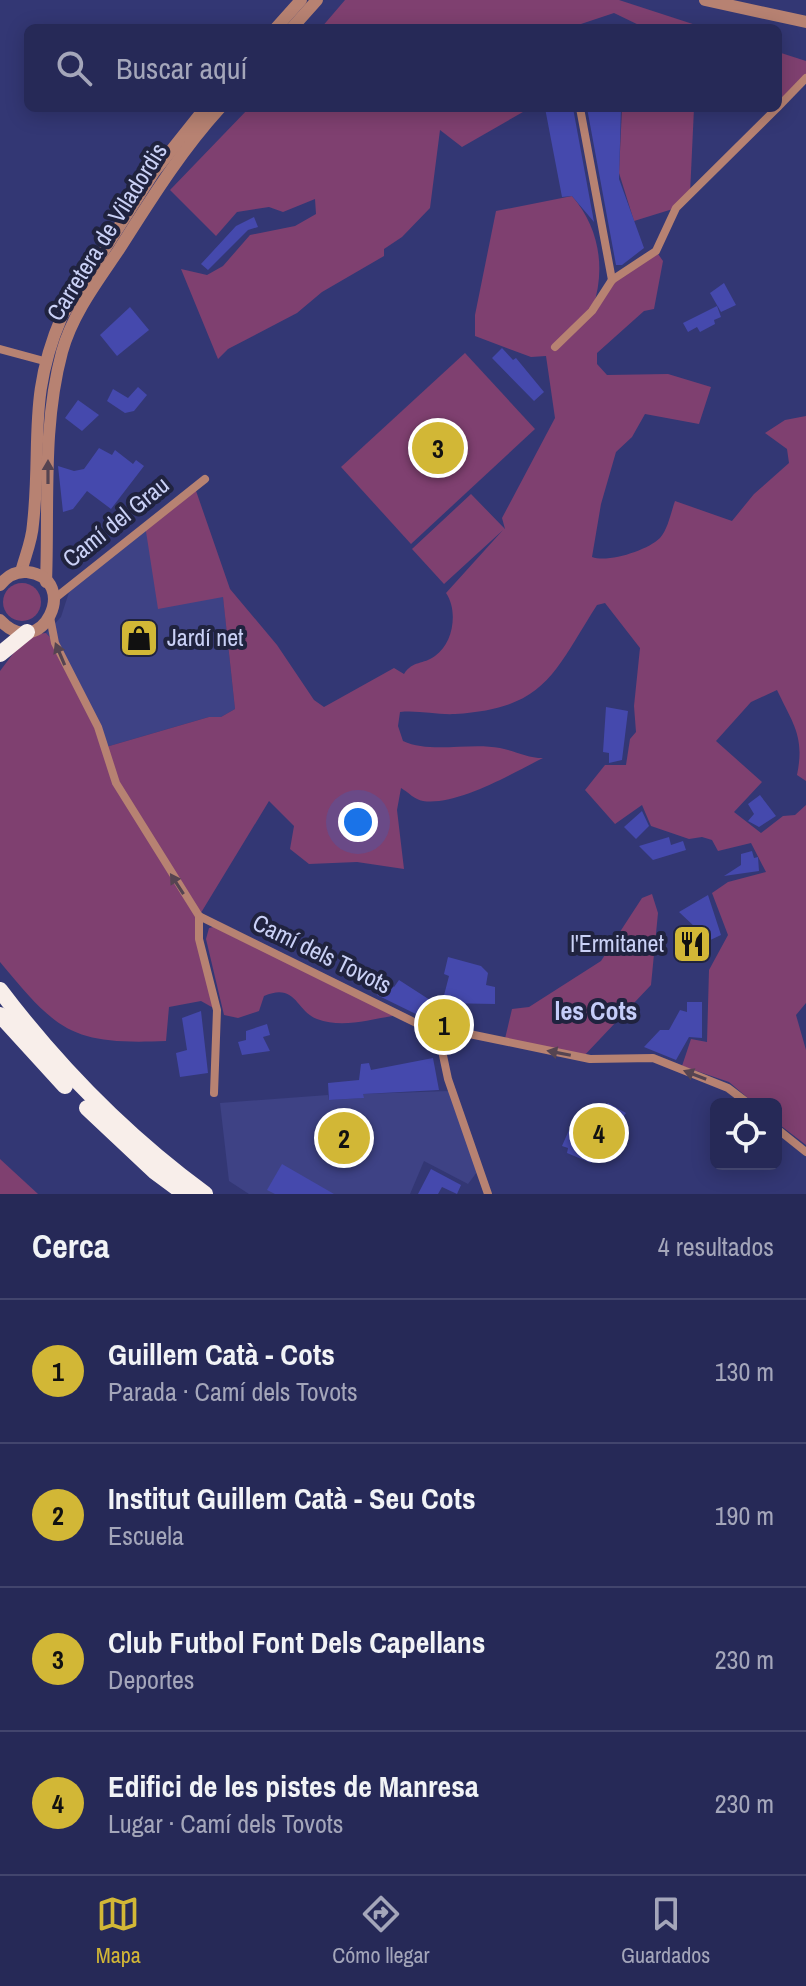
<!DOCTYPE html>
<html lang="es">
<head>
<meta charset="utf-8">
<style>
	body { margin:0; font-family:"Archivo Narrow",sans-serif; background:#323561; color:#f1f3f6 }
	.controls { position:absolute; right:24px; bottom:24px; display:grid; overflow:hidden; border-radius:12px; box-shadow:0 4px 20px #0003 }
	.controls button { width:72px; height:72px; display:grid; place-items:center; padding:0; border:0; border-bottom:2px solid #42456d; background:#262957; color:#f1f3f6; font:40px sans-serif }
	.you { position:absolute; left:358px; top:822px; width:28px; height:28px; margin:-20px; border:6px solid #fff; border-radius:50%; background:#1a73e8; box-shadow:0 0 0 12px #1a73e833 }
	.badge { display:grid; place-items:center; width:52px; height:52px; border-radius:50%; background:#d2b736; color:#111; font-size:26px; font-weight:700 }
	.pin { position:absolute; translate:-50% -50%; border:4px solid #fff; box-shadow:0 2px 8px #0006 }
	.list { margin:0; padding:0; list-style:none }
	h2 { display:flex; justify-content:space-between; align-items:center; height:104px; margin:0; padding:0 32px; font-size:34px }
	h2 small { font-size:26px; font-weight:400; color:#a4a6ba }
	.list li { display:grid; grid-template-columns:52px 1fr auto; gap:24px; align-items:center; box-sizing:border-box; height:144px; padding:0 32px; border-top:2px solid #42456d }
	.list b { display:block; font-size:30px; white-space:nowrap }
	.list p { margin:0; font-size:26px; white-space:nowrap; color:#a4a6ba }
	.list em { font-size:26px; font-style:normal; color:#a4a6ba }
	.icon { flex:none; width:44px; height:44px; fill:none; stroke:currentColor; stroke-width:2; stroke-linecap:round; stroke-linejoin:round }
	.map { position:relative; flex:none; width:806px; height:1194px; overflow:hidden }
	.search { position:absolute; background:#262957; box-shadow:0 4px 20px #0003; left:24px; right:24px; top:24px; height:88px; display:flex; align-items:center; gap:20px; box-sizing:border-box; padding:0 28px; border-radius:12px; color:#a4a6ba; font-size:30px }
	.sheet { height:680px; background:#262957 }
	nav { display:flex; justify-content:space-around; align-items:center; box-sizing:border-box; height:112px; border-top:2px solid #42456d; background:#262957; font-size:22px; color:#a4a6ba }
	nav a { display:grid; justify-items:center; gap:4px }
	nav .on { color:#d2b736 }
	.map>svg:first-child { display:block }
	.built { fill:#3e4285 }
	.green { fill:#7f4070 }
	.building { fill:#4549ad }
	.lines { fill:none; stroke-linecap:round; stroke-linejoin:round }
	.minor { stroke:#b78272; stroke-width:8 }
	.tertiary { stroke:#b78272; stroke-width:12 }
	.trunk { stroke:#f8eeea; stroke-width:16 }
	.oneway { fill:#554451 }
	.labels { text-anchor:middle; stroke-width:8; stroke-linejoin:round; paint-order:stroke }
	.street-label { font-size:24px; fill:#cad1f6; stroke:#20233f }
	.poi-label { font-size:24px; fill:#cad1f6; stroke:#20233f; text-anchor:start }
	.neighbourhood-label { font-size:26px; font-weight:bold; fill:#c5cdf9; stroke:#20233f }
</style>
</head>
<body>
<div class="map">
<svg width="806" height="1194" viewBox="0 0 806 1194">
	<rect width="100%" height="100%" fill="#333774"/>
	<g class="built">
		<path d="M145 525 223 596 235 709 221 717H209L106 747 55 643 46 633 61 617 71 586Z"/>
		<path d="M449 1091 477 1172 468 1184 424 1161 410 1194H249L229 1181 220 1103 328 1095 329 1100 363 1098V1094Z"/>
	</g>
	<g class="green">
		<path d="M345 0H619L705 28H645L614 13 569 28H321Z"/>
		<path d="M778 52 806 61V78L781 104 778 100Z"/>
		<path d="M249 108H530L462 147 440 130 430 208 402 237 384 249V256L322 292 297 313 228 349 218 359 181 269 207 275 223 266 250 235 295 226 316 214 315 199 283 212 269 207 237 212 216 236 170 190Z"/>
		<path d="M622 108H694L690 194 676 208 634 221 619 173Z"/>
		<path d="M572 196C599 227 606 268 593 307L612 280 656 251 663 261 654 309 644 311 597 353V364L607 375 668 374 711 387 699 424 645 414 632 437 616 452 601 504 592 557C609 563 648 550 660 538 668 529 671 512 675 501L732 521 754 494 789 463 787 449 765 433 785 420 806 416V781L797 775C805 736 793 724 777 690L751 702 716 741 762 782 734 812 761 833 783 816 795 815 806 805V1003L796 1015 806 1050V1145L776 1122V1104H755L729 1082 682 1066 691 1039 707 1042 709 970 728 935 712 893 728 882 766 872 751 843 718 851 712 840 702 837 689 839 651 826 642 805 615 824 585 790 605 765H626L630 739 636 732 634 706 640 648 605 603 597 605C553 674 546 708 455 714 437 715 418 710 400 712L398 726 403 741C431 754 469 742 500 748 516 751 527 758 543 758 513 773 457 806 423 801 415 800 408 792 401 788L397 810 404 869 357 862 309 864 290 849 294 826 269 801 199 916V939L217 1010 201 1001 169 1007 166 1041C72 1045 58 1032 0 962V671L27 635 46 633 55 643 106 747 209 717H221L235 709 223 597 158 609 145 525 194 485 230 589 277 645 314 700 324 707 394 668 404 674C413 660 423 665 435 656 454 643 458 610 446 593L503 530 444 584 412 549 471 494 505 529 502 518 555 418 546 356 531 357 475 336V315L496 211Z"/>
		<path d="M465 353 535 429 411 544 341 467Z"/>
		<circle cx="22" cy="602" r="19"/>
		<path d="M652 894 658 913 651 985 582 1058 504 1043 512 1009 529 1007 601 961 642 898Z"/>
		<path d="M217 926 398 1015C371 1019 343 1029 317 1019 296 1011 296 982 264 996L259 1011 238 1018 224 1015 206 939 209 928Z"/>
		<path d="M0 1159 38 1194H0Z"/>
	</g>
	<g class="building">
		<path d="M545 108H573L594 222 572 196 562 197Z"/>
		<path d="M587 108H621L619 179 644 248 622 265H616Z"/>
		<path d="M254 217 258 227 248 230 208 270 201 264 236 226Z"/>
		<path d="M724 283 736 305 721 312 710 293Z"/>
		<path d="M717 306 721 317 714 320 715 324 700 332 697 327 688 332 683 323Z"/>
		<path d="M130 307 149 330 117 356 100 335Z"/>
		<path d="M502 348 513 360 516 358 544 392 534 401 492 358Z"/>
		<path d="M138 387 147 395 134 411 125 413 107 401 113 389 128 398Z"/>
		<path d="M78 400 99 415 82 431 65 418Z"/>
		<path d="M99 448 112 455 115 450 133 464 136 460 144 466 111 509 87 491 73 509 63 512 58 466 74 471 84 469Z"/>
		<path d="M606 707 628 711 622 760 609 763V753L603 752Z"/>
		<path d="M760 795 776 816 759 827 748 821 754 814 748 804Z"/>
		<path d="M642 811 649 826 636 839 624 827Z"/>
		<path d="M669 837 671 845 683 841 686 850 653 860 639 846Z"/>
		<path d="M752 851 754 858 758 857 759 871 724 876 741 865V854Z"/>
		<path d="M708 895 721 935 706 942 697 956 683 946 695 927 679 912Z"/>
		<path d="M448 957 481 966 488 973 486 985 495 987V1004L442 1003 449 976 444 974Z"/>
		<path d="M399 980 430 1000 424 1018 377 995 385 982 394 987Z"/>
		<path d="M687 1002H702V1038L689 1037 676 1060 644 1047 660 1030H669L680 1010 687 1012Z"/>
		<path d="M201 1011 208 1073 180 1077 176 1053 187 1050 182 1018Z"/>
		<path d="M267 1024 270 1035 263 1037 270 1051 242 1055 238 1042 246 1040V1031Z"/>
		<path d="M433 1058 439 1090 363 1094 364 1098 329 1100 328 1083 359 1080 361 1064 369 1063 371 1070Z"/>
		<path d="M608 1103 626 1113 591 1163 567 1153 568 1148 562 1146 569 1130 584 1136Z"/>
		<path d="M282 1164 334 1194H275L267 1190Z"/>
		<path d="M431 1169 461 1185 457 1194 442 1187 438 1194H418Z"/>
	</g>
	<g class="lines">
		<g class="minor">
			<path d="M778 107 806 78"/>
			<path d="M580 108 612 280"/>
			<path d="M555 347 592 311 612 280 656 251 676 208 777 108"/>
			<path d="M0 349 44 361"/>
			<path d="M54 599 205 479"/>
			<path d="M50 617 55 643 98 727 116 783 199 916 416 1023 590 1059 653 1058 728 1088 749 1104"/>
			<path d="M199 916V939L217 1010 214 1093"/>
			<path d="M437 1027 448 1079 488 1194"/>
			<path d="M776 1128 806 1152"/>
		</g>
		<g class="tertiary">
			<path d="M705 0 806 22"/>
			<path d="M276 28 301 0"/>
			<path d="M292 28 317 0"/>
			<path d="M21 572C25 556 32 541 33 524 42 443 27 397 62 316L154 172 205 108"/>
			<path d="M46 582C49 506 42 426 62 352 72 315 97 282 118 251 150 201 180 152 220 108"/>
			<path d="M0 585C7 576 16 571 27 572 82 578 42 665 0 620"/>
		</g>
		<g class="trunk">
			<path d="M0 654 27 632"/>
			<path d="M0 990C59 1068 126 1136 205 1194"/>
			<path d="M0 1015 65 1086"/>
			<path d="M87 1108 154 1171 185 1194"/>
		</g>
	</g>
	<defs><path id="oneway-solid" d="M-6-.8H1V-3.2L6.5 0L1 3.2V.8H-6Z" transform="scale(2)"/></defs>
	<g class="oneway">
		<use href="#oneway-solid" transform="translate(48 472) rotate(-90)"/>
		<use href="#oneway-solid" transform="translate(60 654) rotate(-113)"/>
		<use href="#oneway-solid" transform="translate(177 884) rotate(-123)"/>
		<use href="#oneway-solid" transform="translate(559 1053) rotate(-169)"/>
		<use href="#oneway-solid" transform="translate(695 1075) rotate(-159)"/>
	</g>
	<defs>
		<symbol id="shop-square" viewBox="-11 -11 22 22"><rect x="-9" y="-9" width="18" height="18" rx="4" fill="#d2b736" stroke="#20233f"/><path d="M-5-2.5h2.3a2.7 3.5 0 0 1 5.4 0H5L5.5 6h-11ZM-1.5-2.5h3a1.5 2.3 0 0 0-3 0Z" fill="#111"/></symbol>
		<symbol id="restaurant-square" viewBox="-11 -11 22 22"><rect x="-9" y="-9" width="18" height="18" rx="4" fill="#d2b736" stroke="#20233f"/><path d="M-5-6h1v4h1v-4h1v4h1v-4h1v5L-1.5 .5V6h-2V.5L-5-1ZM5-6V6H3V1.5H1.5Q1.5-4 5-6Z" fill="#111"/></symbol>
	</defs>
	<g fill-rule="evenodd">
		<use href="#shop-square" x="117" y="616" width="44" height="44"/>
		<use href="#restaurant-square" x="670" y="922" width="44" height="44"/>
	</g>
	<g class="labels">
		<g class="street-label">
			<text transform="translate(107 232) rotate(-58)" y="8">Carretera de Viladordis</text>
			<text transform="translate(116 522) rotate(-39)" y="8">Camí del Grau</text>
			<text transform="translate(322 954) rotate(26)" y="8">Camí dels Tovots</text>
		</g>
		<g class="poi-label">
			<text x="167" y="646">Jardí net</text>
			<text x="664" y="952" text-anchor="end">l'Ermitanet</text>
		</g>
		<g class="neighbourhood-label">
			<text x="596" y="1020">les Cots</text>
		</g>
	</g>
</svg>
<div class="controls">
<button><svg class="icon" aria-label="locate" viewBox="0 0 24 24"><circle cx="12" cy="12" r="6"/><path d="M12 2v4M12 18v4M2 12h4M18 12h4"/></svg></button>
</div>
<div class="you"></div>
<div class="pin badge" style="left:444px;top:1025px">1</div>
<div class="pin badge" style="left:344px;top:1138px">2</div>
<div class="pin badge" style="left:438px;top:448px">3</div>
<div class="pin badge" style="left:599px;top:1133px">4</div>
<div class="search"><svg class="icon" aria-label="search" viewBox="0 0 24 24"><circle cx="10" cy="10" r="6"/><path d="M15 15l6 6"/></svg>Buscar aquí</div>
</div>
<section class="sheet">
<h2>Cerca<small>4 resultados</small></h2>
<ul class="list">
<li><span class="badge">1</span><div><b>Guillem Catà - Cots</b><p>Parada · Camí dels Tovots</p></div><em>130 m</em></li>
<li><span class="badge">2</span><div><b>Institut Guillem Catà - Seu Cots</b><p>Escuela</p></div><em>190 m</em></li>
<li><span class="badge">3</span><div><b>Club Futbol Font Dels Capellans</b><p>Deportes</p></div><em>230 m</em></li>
<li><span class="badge">4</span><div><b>Edifici de les pistes de Manresa</b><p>Lugar · Camí dels Tovots</p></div><em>230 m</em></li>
</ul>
</section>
<nav>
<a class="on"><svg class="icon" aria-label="map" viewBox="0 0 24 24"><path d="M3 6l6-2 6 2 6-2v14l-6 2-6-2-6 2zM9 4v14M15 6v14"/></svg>Mapa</a>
<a><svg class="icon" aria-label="directions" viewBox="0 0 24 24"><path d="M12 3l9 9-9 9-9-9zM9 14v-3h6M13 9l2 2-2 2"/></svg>Cómo llegar</a>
<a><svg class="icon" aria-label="saved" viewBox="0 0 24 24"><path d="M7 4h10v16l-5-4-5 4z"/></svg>Guardados</a>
</nav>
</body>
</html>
